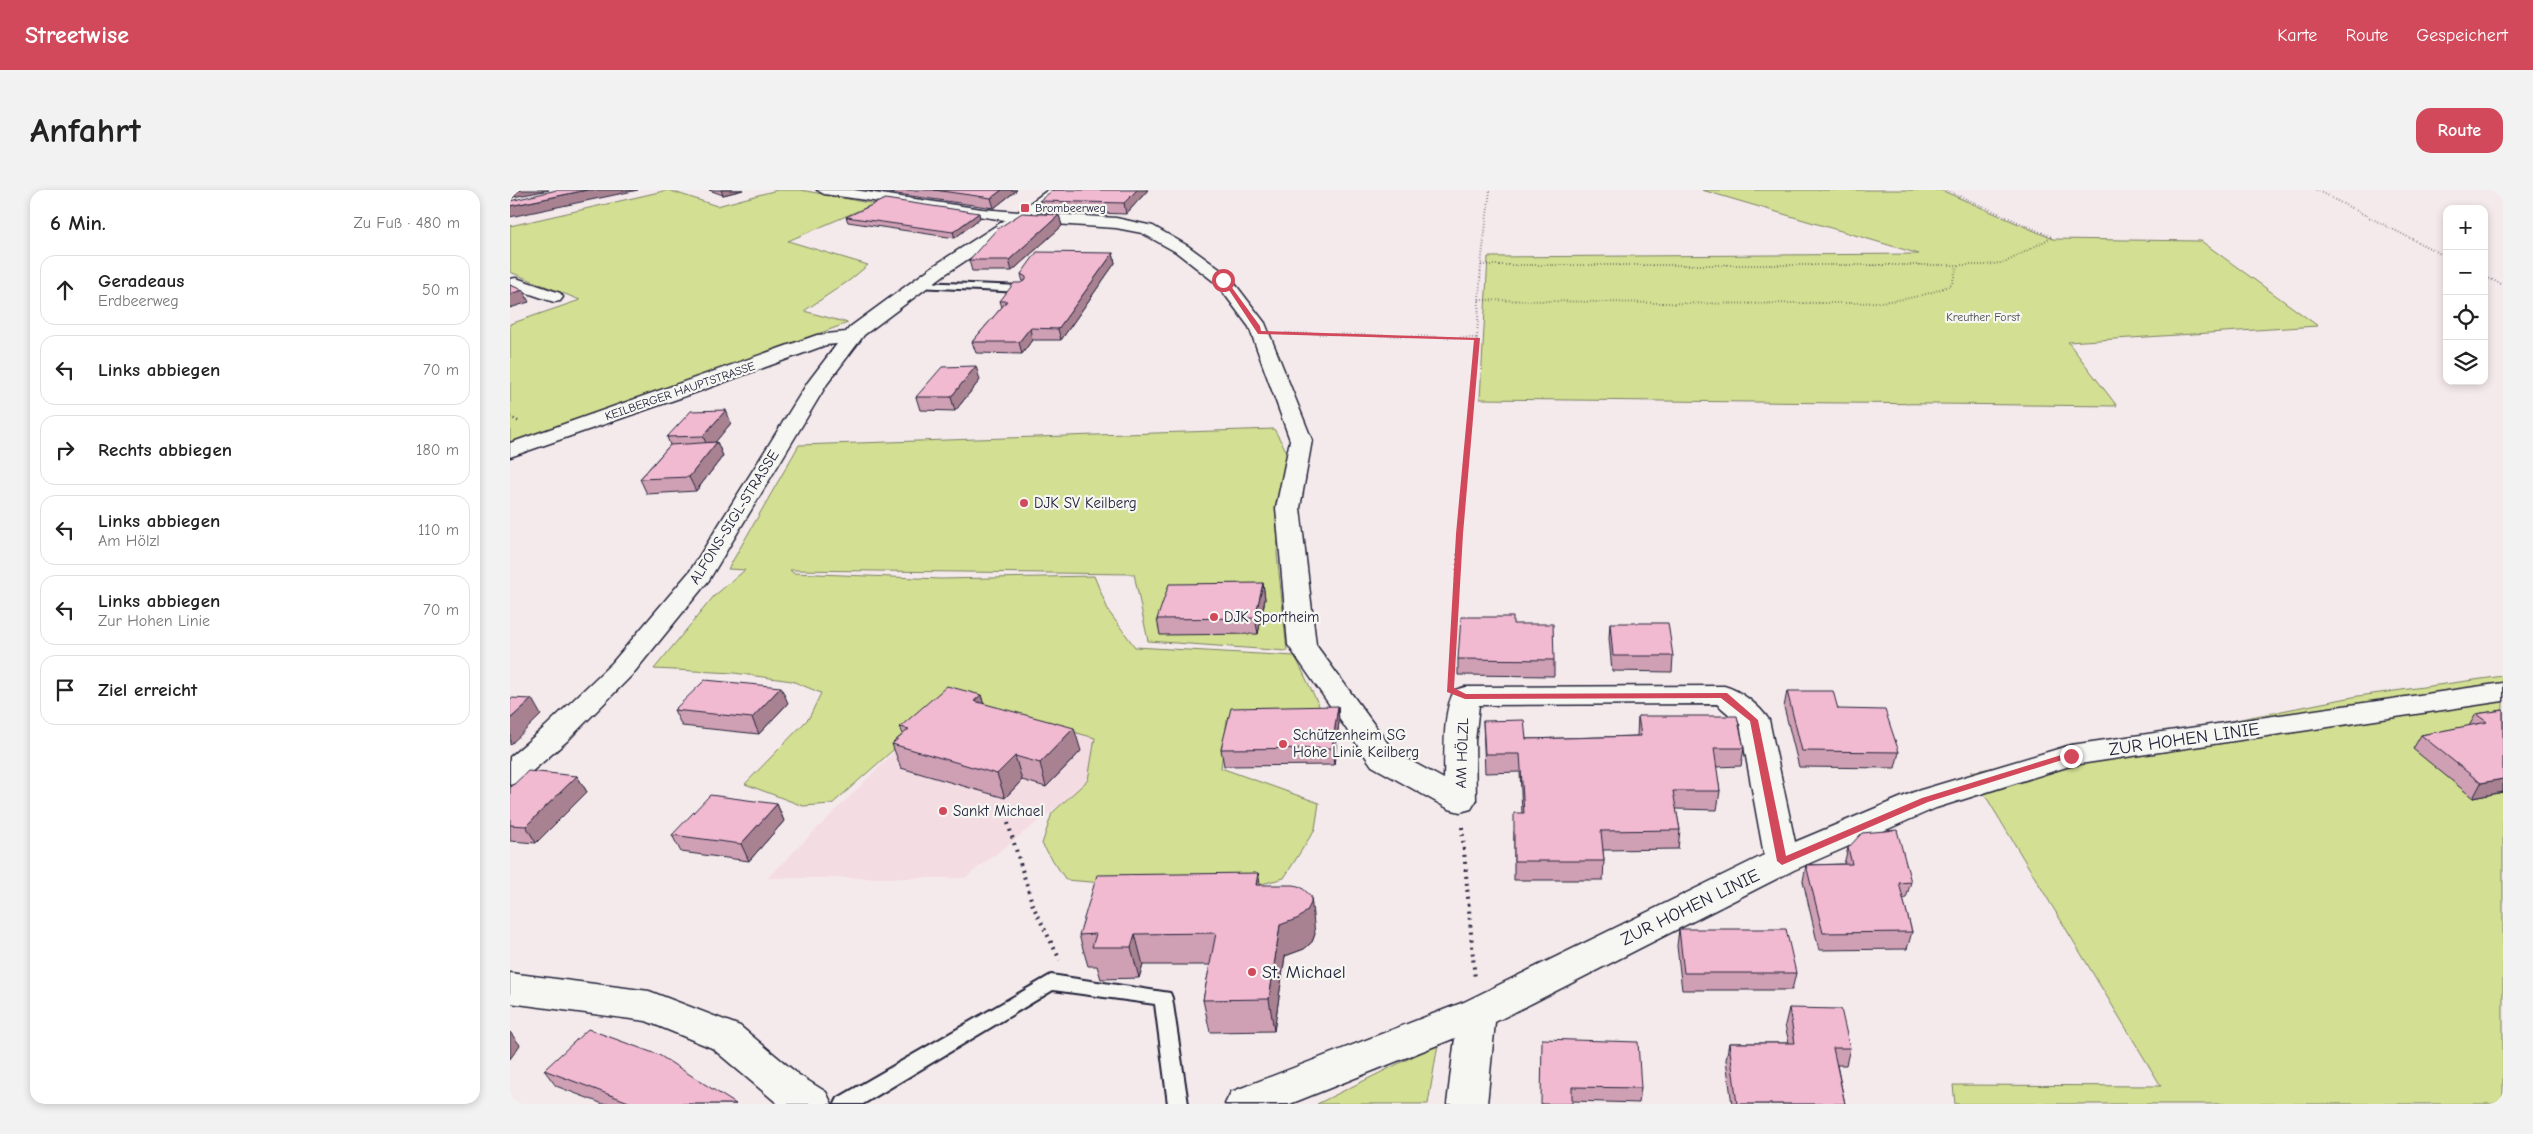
<!DOCTYPE html>
<html lang="de">
<head>
<meta charset="utf-8">
<style>
	body { margin:0; font-family:"Comic Neue",sans-serif; background:#f2f2f2; color:#222 }
	.controls { position:absolute; right:15px; top:15px; display:grid; overflow:hidden; border-radius:10px; box-shadow:0 2px 8px #0003 }
	.controls button { width:45px; height:45px; display:grid; place-items:center; padding:0; border:0; border-bottom:1px solid #e0e0e0; background:#fff; color:#222; font:25px sans-serif }
	.stop { position:absolute; width:15px; height:15px; margin:-11px; border:4px solid #d1495b; border-radius:50%; background:#fff }
	.stop.end { background:#d1495b; border-color:#fff; box-shadow:0 1px 5px #0008 }
	.list { margin:0; padding:0; list-style:none }
	h2 { display:flex; justify-content:space-between; align-items:center; height:65px; margin:0; padding:0 20px; font-size:21px }
	h2 small { font-size:16px; font-weight:400; color:#767676 }
	.list li { display:grid; grid-template-columns:32px 1fr auto; gap:15px; align-items:center; box-sizing:border-box; height:70px; margin:0 10px 10px; padding:0 10px; border:1px solid #e0e0e0; border-radius:15px }
	.list b { display:block; font-size:19px; white-space:nowrap }
	.list p { margin:0; font-size:16px; white-space:nowrap; color:#767676 }
	.list em { font-size:16px; font-style:normal; color:#767676 }
	.icon { flex:none; width:28px; height:28px; fill:none; stroke:currentColor; stroke-width:2; stroke-linecap:round; stroke-linejoin:round }
	.map { position:relative; flex:none; width:1993px; height:914px; overflow:hidden; border-radius:15px }
	header { display:flex; align-items:center; gap:30px; box-sizing:border-box; height:70px; padding:0 25px; background:#d1495b; color:#fff }
	header strong { font-size:24px }
	nav { display:flex; gap:28px; margin-inline-start:auto; font-size:18px }
	.intro { display:flex; align-items:center; justify-content:space-between; box-sizing:border-box; height:120px; padding:0 30px }
	h1 { margin:0; font-size:35px }
	.button { padding:12px 22px; border-radius:15px; background:#d1495b; color:#fff; font-size:18px; font-weight:700 }
	main { display:flex; gap:30px; padding:0 30px }
	aside { flex:1; background:#fff; border-radius:15px; box-shadow:0 2px 8px #0003 }
	.map>svg:first-child { display:block }
	.built { fill:#f4dce3 }
	.green { fill:#d3df92; stroke:#7a8066 }
	.lines { fill:none; stroke-linecap:round; stroke-linejoin:round }
	.service-casing { stroke:#22223b; stroke-width:4 }
	.minor-casing { stroke:#22223b; stroke-width:3 }
	.path-far3 { stroke:#22223b; stroke-width:2; stroke-dasharray:0.5 2.5; stroke-linecap:butt }
	.path-far2 { stroke:#22223b; stroke-width:2.5; stroke-dasharray:1 3; stroke-linecap:butt }
	.path-far1 { stroke:#22223b; stroke-width:3; stroke-dasharray:1 4; stroke-linecap:butt }
	.path { stroke:#22223b; stroke-width:4; stroke-dasharray:2 5; stroke-linecap:butt }
	.service { fill:#f6f6f2; fill-rule:evenodd }
	.minor { fill:#f6f6f2; fill-rule:evenodd }
	.wall { fill:#cfa0b4; stroke:#22223b }
	.shaded-wall { fill:#a98292; stroke:#22223b }
	.building { fill:#f1bad1; stroke:#22223b }
	.route { fill:#d1495b }
	.poi-dot { fill:#d1495b; stroke:#f6f6f2; stroke-width:2 }
	.labels { text-anchor:middle; stroke-width:4.5; stroke-linejoin:round; paint-order:stroke }
	.far-poi-label { font-size:12px; fill:#22223b; stroke:#f6f6f2; text-anchor:start }
	.far-park-label { font-size:12px; fill:#4e5151; stroke:#f6f6f2 }
	.far-street-label { font-size:12px; fill:#22223b; stroke:#f6f6f2 }
	.poi-label { font-size:15px; fill:#22223b; stroke:#f6f6f2; text-anchor:start }
	.street-label { font-size:15px; fill:#22223b; stroke:#f6f6f2 }
	.near-street-label { font-size:18px; fill:#22223b; stroke:#f6f6f2 }
	.near-poi-label { font-size:18px; fill:#22223b; stroke:#f6f6f2; text-anchor:start }
</style>
</head>
<body>
<header>
<strong>Streetwise</strong>
<nav><a>Karte</a><a>Route</a><a>Gespeichert</a></nav>
</header>
<div class="intro"><h1>Anfahrt</h1><a class="button">Route</a></div>
<main>
<aside>
<h2>6 Min.<small>Zu Fuß · 480 m</small></h2>
<ul class="list">
<li><svg class="icon" aria-label="ahead" viewBox="0 0 24 24"><path d="M12 20V5M6 11l6-6 6 6"/></svg><div><b>Geradeaus</b><p>Erdbeerweg</p></div><em>50 m</em></li>
<li><svg class="icon" aria-label="left" viewBox="0 0 24 24"><path d="M17 20v-9H6M10 6l-5 5 5 5"/></svg><div><b>Links abbiegen</b></div><em>70 m</em></li>
<li><svg class="icon" aria-label="right" viewBox="0 0 24 24"><path d="M7 20v-9h11M14 6l5 5-5 5"/></svg><div><b>Rechts abbiegen</b></div><em>180 m</em></li>
<li><svg class="icon" aria-label="left" viewBox="0 0 24 24"><path d="M17 20v-9H6M10 6l-5 5 5 5"/></svg><div><b>Links abbiegen</b><p>Am Hölzl</p></div><em>110 m</em></li>
<li><svg class="icon" aria-label="left" viewBox="0 0 24 24"><path d="M17 20v-9H6M10 6l-5 5 5 5"/></svg><div><b>Links abbiegen</b><p>Zur Hohen Linie</p></div><em>70 m</em></li>
<li><svg class="icon" aria-label="arrive" viewBox="0 0 24 24"><path d="M6 21V4h12l-3 4 3 4H6"/></svg><div><b>Ziel erreicht</b></div></li>
</ul>
</aside>
<div class="map">
<svg width="1993" height="914" viewBox="0 0 1993 914">
	<rect width="100%" height="100%" fill="#f5eaeb"/>
	<filter id="ink" filterUnits="userSpaceOnUse"><feTurbulence type="fractalNoise" baseFrequency=".02" numOctaves="2"/><feDisplacementMap in="SourceGraphic" scale="10" xChannelSelector="R" yChannelSelector="G"/><feConvolveMatrix kernelMatrix="1 2 1 2 8 2 1 2 1" color-interpolation-filters="sRGB"/></filter>
	<g filter="url(#ink)">
		<path class="built" d="M444 503 627 555 455 688H257Z"/>
		<g class="green">
			<path d="M158 0 207 16 267 0H291L364 14 278 51 358 75 340 90 294 121 338 133 0 255V134L70 110 0 82V36Z"/>
			<path d="M1192 0H1431L1543 49 1691 51 1808 136 1558 152 1607 216 970 209 978 67 1409 64Z"/>
			<path d="M764 239 777 262 767 363 777 461 638 451 624 384 280 380 283 383 431 389 584 386 599 422 625 457 785 466 814 526 717 530 711 578 809 613 805 639 774 688 719 703 556 690 532 654 542 623 578 590 585 548 442 508 322 614 293 616 235 594 299 528 311 503 282 491 224 483 144 479 204 406 235 380 218 379 289 255Z"/>
			<path d="M1993 486V914H1445L1443 895 1651 896 1461 582 1848 506Z"/>
			<path d="M928 854 918 914H807Z"/>
		</g>
		<g class="lines">
			<defs>
				<g id="service">
					<path d="M0 0H8L0 8Z"/>
					<path d="M409 92 513 96 517 99 513 102 406 97V93Z"/>
					<path d="M541 785 660 803 662 808 678 914H658L645 814 543 800 353 914H325L328 908Z"/>
				</g>
				<g id="minor">
					<path d="M307 0H344L472 19 508 22 538 0H555L526 23 606 28 643 36 678 56 719 86 755 133 802 250 790 318 806 455 884 562 934 589C935 565 932 519 945 500L955 497 1214 496C1230 500 1250 516 1259 530L1285 652 1404 602 1561 555 1993 493V511L1563 575 1426 618 1284 680 985 832 977 914H937L945 848 780 914H715L721 902 954 812 1254 665 1230 534 1207 514 969 515 965 551 966 611 961 619 950 622 939 619 862 576 778 455 766 318 780 250 739 137 707 94 666 62 632 43 606 38 514 32 434 85 354 145 317 194 199 390 122 485 57 551 11 591 0 595V567L35 537 102 473 180 381 298 192 327 154 316 155 190 201 0 267V253L307 145 336 142 340 137 422 77 495 30 314 4Z"/>
					<path d="M6 88 50 103 53 107 50 111 44 112 6 99 0 100V89Z"/>
					<path d="M0 783 139 801 230 836 289 885 316 902 322 914H268L202 858 136 831 0 813Z"/>
				</g>
			</defs>
			<use href="#service" class="service-casing"/>
			<use href="#minor" class="minor-casing"/>
			<g class="path-far3">
				<path d="M1806 0 1937 67"/>
				<path d="M971 75H1477L1496 72 1542 47 1436 0"/>
				<path d="M1974 86 1993 95"/>
				<path d="M969 110C1074 111 1180 115 1285 113 1338 112 1393 118 1442 94L1447 76"/>
				<path d="M776 143 967 148V152"/>
				<path d="M967 148 971 75 980 0"/>
			</g>
			<g class="path-far2">
				<path d="M0 227 10 232"/>
				<path d="M949 346 967 151"/>
			</g>
			<path class="path-far1" d="M941 485 949 345"/>
			<g class="path">
				<path d="M498 633 523 716 550 770"/>
				<path d="M952 637 965 790"/>
			</g>
			<use href="#service" class="service"/>
			<use href="#minor" class="minor"/>
		</g>
		<g class="wall">
			<path d="M199 0H233L213 5Z"/>
			<path d="M359 0H507L484 18Z"/>
			<path d="M638 0 616 24 531 21 529 11Z"/>
			<path d="M549 25 552 36 502 81H462L459 70Z"/>
			<path d="M336 27 470 28 445 48 338 32Z"/>
			<path d="M603 63 605 73 551 150H522L512 164 466 163 462 152 492 117 490 111 513 92 511 84Z"/>
			<path d="M470 190 445 221 410 220 406 207Z"/>
			<path d="M221 233 205 252H207L213 266 186 301 137 304 130 289 160 255 157 247Z"/>
			<path d="M753 393 755 409 748 444 650 445 647 429Z"/>
			<path d="M1100 433 1163 466 1162 482 1102 481 1099 448Z"/>
			<path d="M1003 434 1044 470V486L948 485V469Z"/>
			<path d="M1277 501 1389 562 1385 578 1289 577 1274 517Z"/>
			<path d="M471 505 473 513 571 561 536 597 512 590 495 608 391 578 382 554 393 544 390 537Z"/>
			<path d="M278 513 249 544 172 536 164 520Z"/>
			<path d="M828 516 829 532 824 575 714 576 711 559Z"/>
			<path d="M1993 520V602L1963 608 1903 559 1911 545 1959 536 1966 524Z"/>
			<path d="M1128 526 1234 558 1231 576 1206 577 1210 601 1207 620 1166 619 1170 640 1168 659 1093 660 1094 671 1093 690H1004V642L1012 623 1010 582 975 583 973 531 1016 549 1127 546Z"/>
			<path d="M67 586 77 602 26 653 0 651V598Z"/>
			<path d="M267 614 274 631 239 671 171 662 162 645Z"/>
			<path d="M1338 658 1401 692 1396 708 1393 709 1402 742 1397 759 1309 760 1293 691 1296 675 1334 674Z"/>
			<path d="M748 683 750 695 805 744 802 752 794 759 775 766 764 841 700 842 693 810 700 775H633L629 788 591 789 587 776H578L569 745Z"/>
			<path d="M1169 739 1286 783 1282 800H1172L1167 756Z"/>
			<path d="M1279 818 1340 858 1336 875H1327L1335 914H1222L1216 870 1219 853H1279L1275 835Z"/>
			<path d="M1032 849 1131 898 1129 913 1062 911Z"/>
			<path d="M34 880 226 914H93L46 896Z"/>
		</g>
		<g class="shaded-wall">
			<path d="M0 0H39L3 7Z"/>
			<path d="M77 0H128L0 27V16Z"/>
			<path d="M211 0H233L213 5Z"/>
			<path d="M492 0H507L484 18 481 8Z"/>
			<path d="M627 0H638L616 24 614 13Z"/>
			<path d="M469 23 470 28 445 48 443 42Z"/>
			<path d="M549 25 552 36 502 81 499 70Z"/>
			<path d="M603 63 605 73 551 150 548 139Z"/>
			<path d="M13 100 19 112 0 118V104Z"/>
			<path d="M520 138 522 150 512 164 509 152Z"/>
			<path d="M466 176 470 190 445 221 441 207Z"/>
			<path d="M216 220 221 233 199 260 193 246Z"/>
			<path d="M207 252 213 266 186 301 179 287Z"/>
			<path d="M753 393 755 409 748 444 745 428Z"/>
			<path d="M271 497 278 513 249 544 242 528Z"/>
			<path d="M471 505 478 529 464 511Z"/>
			<path d="M22 509 31 525 0 555V529Z"/>
			<path d="M828 516 829 532 824 575 822 558Z"/>
			<path d="M564 538 571 561 536 597 530 573Z"/>
			<path d="M505 566 512 590 495 608 487 584Z"/>
			<path d="M67 586 77 602 26 653 16 636Z"/>
			<path d="M1993 589V602L1963 608 1971 593Z"/>
			<path d="M267 614 274 631 239 671 231 654Z"/>
			<path d="M748 683 753 714 746 695Z"/>
			<path d="M801 706 805 744 802 752 794 759 775 766 764 841 759 809 770 735Z"/>
			<path d="M625 744 633 775 629 788 621 757Z"/>
			<path d="M0 842 10 855 0 869Z"/>
		</g>
		<g class="building">
			<path d="M47 0H77L0 16V11Z"/>
			<path d="M424 0H492L481 8Z"/>
			<path d="M543 0H627L614 13 529 11Z"/>
			<path d="M375 9 469 23 443 42 336 27Z"/>
			<path d="M512 23 549 25 499 70H459L487 39Z"/>
			<path d="M527 62 603 63 548 139 520 138 509 152H462L497 111H490L504 93H510L516 90V87L511 84Z"/>
			<path d="M0 95 13 100 0 104Z"/>
			<path d="M466 176 441 207H406L432 177Z"/>
			<path d="M216 220 193 246 157 247 181 221Z"/>
			<path d="M207 252 179 287 130 289 160 255Z"/>
			<path d="M753 393 745 428 647 429 659 394Z"/>
			<path d="M951 427H1003V434H1043L1044 470 948 469Z"/>
			<path d="M1100 433H1158L1163 466H1103Z"/>
			<path d="M195 490 271 497 242 528 164 520Z"/>
			<path d="M437 496 471 505 464 511 564 538 530 573 505 566 487 584 382 554 399 539 390 537Z"/>
			<path d="M1277 501H1323L1328 519 1375 520 1389 562 1292 561Z"/>
			<path d="M0 508 22 509 0 529Z"/>
			<path d="M828 516 822 558 711 559 721 518Z"/>
			<path d="M1993 520V589L1971 593 1911 545 1977 532 1966 524Z"/>
			<path d="M1128 526H1227L1234 558H1204L1210 601H1163L1170 640 1091 641 1094 671H1004V623H1014L1010 564H975L973 531 1014 530 1016 549 1131 546Z"/>
			<path d="M18 581 67 586 16 636 0 635V598Z"/>
			<path d="M200 605 267 614 231 654 162 645Z"/>
			<path d="M1387 640 1401 692 1389 693 1402 742 1313 743 1296 675 1342 674 1338 658 1352 643Z"/>
			<path d="M748 683 746 695H784L791 697 801 706V713L797 721 789 728 770 735 759 809 693 810 706 743 625 744 621 757H582L586 744 569 745 587 685Z"/>
			<path d="M1169 739H1276L1286 783H1174Z"/>
			<path d="M1279 818 1331 819 1340 858H1323L1335 914H1227L1219 853H1285Z"/>
			<path d="M78 839 149 865 226 914H124L34 880Z"/>
			<path d="M1032 849 1128 852 1131 898 1062 897V914H1031Z"/>
		</g>
	</g>
	<path class="route" d="M711 88H715L750 136 751 141 970 148 953 344 944 498 956 504 1217 503 1248 530 1276 666 1412 608 1561 562 1565 566 1418 612 1272 675 1267 671 1240 531 1211 508 955 509 937 502 946 344 964 150 748 144Z"/>
	<g class="poi-dot">
		<rect x="510" y="13" width="10" height="10" rx="2.5"/>
		<circle cx="514" cy="313" r="5"/>
		<circle cx="704" cy="427" r="5"/>
		<circle cx="773" cy="554" r="5"/>
		<circle cx="433" cy="621" r="5"/>
		<circle cx="742" cy="782" r="5"/>
	</g>
	<g class="labels">
		<g class="far-poi-label">
			<text x="525" y="22">Brombeerweg</text>
		</g>
		<g class="far-park-label">
			<text x="1473" y="131">Kreuther Forst</text>
		</g>
		<g class="far-street-label">
			<text transform="translate(170 201) rotate(-19)" y="4">KEILBERGER HAUPTSTRASSE</text>
		</g>
		<g class="poi-label">
			<text x="524" y="318">DJK SV Keilberg</text>
			<text x="714" y="432">DJK Sportheim</text>
			<text x="783" y="550">Schützenheim SG<tspan x="783" dy="17">Hohe Linie Keilberg</tspan></text>
			<text x="443" y="626">Sankt Michael</text>
		</g>
		<g class="street-label">
			<text transform="translate(224 327) rotate(-58)" y="5">ALFONS-SIGL-STRASSE</text>
			<text transform="translate(952 563) rotate(-88)" y="5">AM HÖLZL</text>
		</g>
		<g class="near-street-label">
			<text transform="translate(1674 549) rotate(-8)" y="6">ZUR HOHEN LINIE</text>
			<text transform="translate(1180 717) rotate(-26)" y="6">ZUR HOHEN LINIE</text>
		</g>
		<g class="near-poi-label">
			<text x="752" y="788">St. Michael</text>
		</g>
	</g>
</svg>
<div class="controls">
<button>+</button>
<button>−</button>
<button><svg class="icon" aria-label="locate" viewBox="0 0 24 24"><circle cx="12" cy="12" r="6"/><path d="M12 2v4M12 18v4M2 12h4M18 12h4"/></svg></button>
<button><svg class="icon" aria-label="layers" viewBox="0 0 24 24"><path d="M12 4l9 5-9 5-9-5zM3 14l9 5 9-5"/></svg></button>
</div>
<div class="stop" style="left:713px;top:90px"></div>
<div class="stop end" style="left:1561px;top:566px"></div>
</div>
</main>
</body>
</html>
